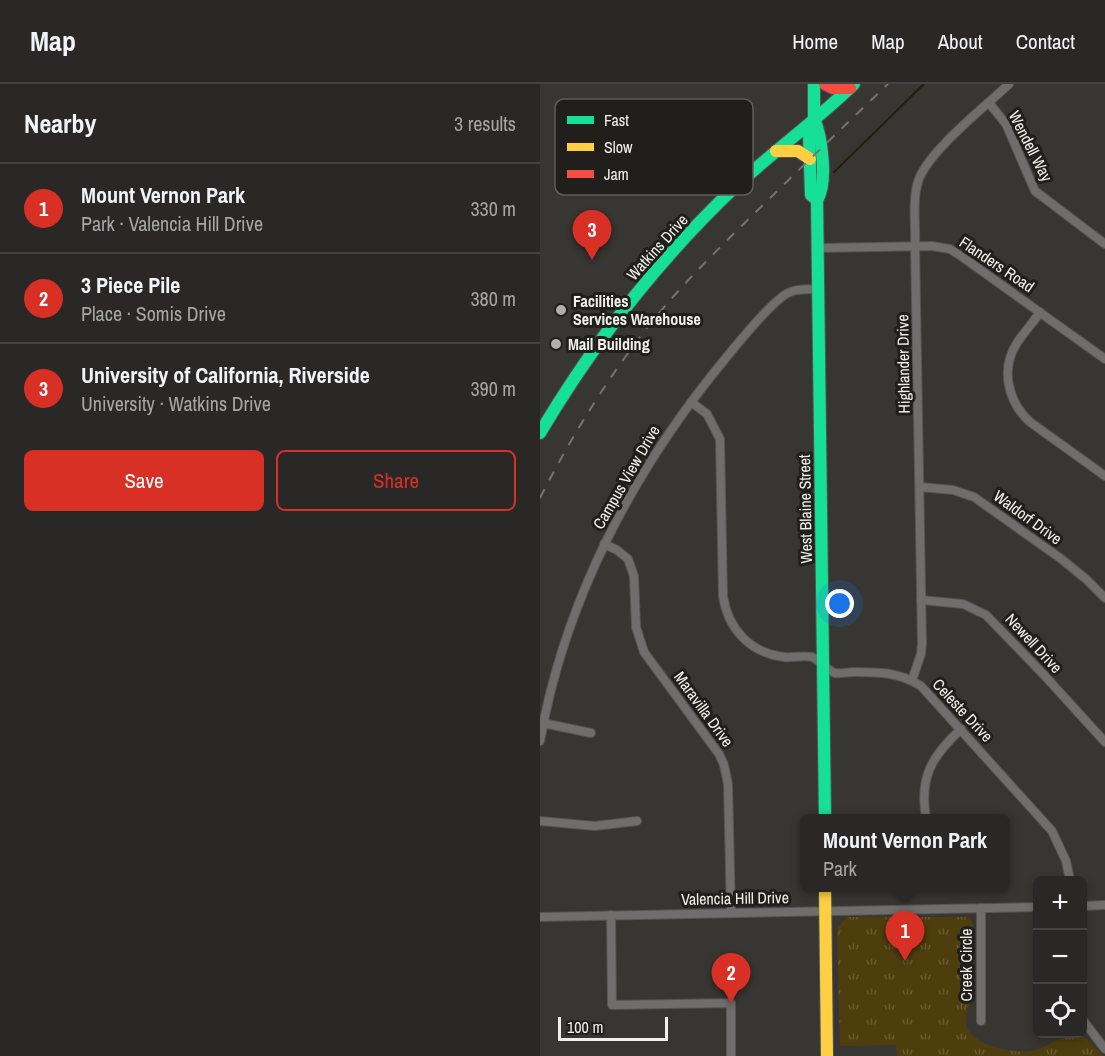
<!DOCTYPE html>
<html lang="en">
<head>
<meta charset="utf-8">
<style>
	body { margin:0; font-family:"Archivo Narrow",sans-serif; background:#32302e; color:#f1f3f6 }
	.controls { position:absolute; right:18px; bottom:18px; display:grid; overflow:hidden; border-radius:9px; box-shadow:0 3px 9px #0003 }
	.controls button { width:54px; height:54px; display:grid; place-items:center; padding:0; border:0; border-bottom:2px solid #464443; background:#2a2826; color:#f1f3f6; font:30px sans-serif }
	.scale { position:absolute; left:18px; bottom:15px; width:110px; box-sizing:border-box; padding-left:6px; border:3px solid #f2f0eb; border-top:0; font-size:16px; line-height:21px; white-space:nowrap; color:#f2f0eb; -webkit-text-stroke:4px #201f1b; paint-order:stroke }
	.you { position:absolute; left:300px; top:520px; width:21px; height:21px; margin:-15px; border:4px solid #fff; border-radius:50%; background:#1a73e8; box-shadow:0 0 0 9px #1a73e833 }
	.badge { display:grid; place-items:center; width:39px; height:39px; border-radius:50%; background:#d93025; color:#fff; font-size:20px; font-weight:700 }
	.pin { position:absolute; translate:-50% -50px; filter:drop-shadow(0 2px 3px #0008) }
	.pin::after { content:''; position:absolute; top:32px; width:21px; height:18px; background:inherit; clip-path:polygon(0 0,100% 0,50% 100%) }
	.popup { position:absolute; left:260px; top:730px; width:210px; height:78px; box-sizing:border-box; display:grid; place-content:center; border-radius:9px; background:#2a2826; filter:drop-shadow(0 2px 4px #0005); font-size:20px; white-space:nowrap; color:#a5a6a7 }
	.popup b { font-size:22px; color:#f1f3f6 }
	.popup::after { content:''; position:absolute; left:50%; top:100%; margin-left:-12px; border:12px solid transparent; border-top-color:#2a2826 }
	.list { margin:0; padding:0; list-style:none }
	h2 { display:flex; justify-content:space-between; align-items:center; height:78px; margin:0; padding:0 24px; font-size:26px }
	h2 small { font-size:20px; font-weight:400; color:#a5a6a7 }
	.list li { display:grid; grid-template-columns:39px 1fr auto; gap:18px; align-items:center; box-sizing:border-box; height:90px; padding:0 24px; border-top:2px solid #464443 }
	.list b { display:block; font-size:22px; white-space:nowrap }
	.list p { margin:0; font-size:20px; white-space:nowrap; color:#a5a6a7 }
	.list em { font-size:20px; font-style:normal; color:#a5a6a7 }
	.actions { display:flex; gap:12px; padding:18px 24px }
	.actions a { flex:1; padding:14px 0; border:2px solid #d93025; border-radius:9px; text-align:center; font-size:21px; color:#d93025 }
	.actions .main { background:#d93025; color:#fff }
	.icon { flex:none; width:33px; height:33px; fill:none; stroke:currentColor; stroke-width:2; stroke-linecap:round; stroke-linejoin:round }
	.map { position:relative; flex:none; width:565px; height:972px; overflow:hidden }
	header { display:flex; align-items:center; gap:36px; box-sizing:border-box; height:84px; padding:0 30px; background:#2a2826; border-bottom:2px solid #464443 }
	header strong { font-size:28px }
	nav { display:flex; gap:33px; margin-inline-start:auto; font-size:21px }
	main { display:flex }
	aside { flex:1; background:#2a2826 }
	.map>svg:first-child { display:block }
	.park { fill:url(#park-tufts) }
	.lines { fill:none; stroke-linecap:round; stroke-linejoin:round }
	.stream { stroke:#281d05; stroke-width:2 }
	.street-casing { stroke:#555450; stroke-width:10 }
	.fast-casing { stroke:#555450; stroke-width:14 }
	.slow-casing { stroke:#555450; stroke-width:14 }
	.jam-casing { stroke:#555450; stroke-width:14 }
	.street { stroke:#6f6e6d; stroke-width:8 }
	.fast { stroke:#16e098; stroke-width:12 }
	.slow { stroke:#ffcf43; stroke-width:12 }
	.jam { stroke:#f24e42; stroke-width:12 }
	.rail { stroke:#757472; stroke-width:2; stroke-dasharray:10 10; stroke-linecap:butt }
	.poi-dot { fill:#b1afaa; stroke:#201f1b; stroke-width:2 }
	.labels { text-anchor:middle; stroke-width:6; stroke-linejoin:round; paint-order:stroke }
	.street-label { font-size:16px; fill:#f2f0eb; stroke:#201f1b }
	.poi-label { font-size:16px; font-weight:bold; fill:#f2f0eb; stroke:#201f1b; text-anchor:start }
	.key { fill:#201f1b; stroke:#5f5e59; stroke-width:1.5 }
	.key-label { font-size:16px; fill:#f2f0eb }
</style>
</head>
<body>
<header>
<strong>Map</strong>
<nav><a>Home</a><a>Map</a><a>About</a><a>Contact</a></nav>
</header>
<main>
<aside>
<h2>Nearby<small>3 results</small></h2>
<ul class="list">
<li><span class="badge">1</span><div><b>Mount Vernon Park</b><p>Park · Valencia Hill Drive</p></div><em>330 m</em></li>
<li><span class="badge">2</span><div><b>3 Piece Pile</b><p>Place · Somis Drive</p></div><em>380 m</em></li>
<li><span class="badge">3</span><div><b>University of California, Riverside</b><p>University · Watkins Drive</p></div><em>390 m</em></li>
</ul>
<div class="actions"><a class="main">Save</a><a>Share</a></div>
</aside>
<div class="map">
<svg width="565" height="972" viewBox="0 0 565 972">
	<defs>
		<pattern id="park-tufts" width="24" height="20" patternUnits="userSpaceOnUse" patternTransform="scale(1.5)"><rect width="24" height="20" fill="#4f3e0d"/><path d="M3 7l-1-3M5 7V3M7 7l1-3M15 17l-1-3M17 17v-4M19 17l1-3" fill="none" stroke="#695a30"/></pattern>
	</defs>
	<rect width="100%" height="100%" fill="#383632"/>
	<path class="park" d="M307 833H427L432 837 433 844C433 865 435 887 433 909 431 919 424 929 426 940 430 961 472 970 490 967 508 965 521 949 542 950L563 972H357L356 961 300 962 297 845Z"/>
	<g class="lines">
		<path class="stream" d="M294 88 384 0"/>
		<defs>
			<g id="street">
				<path d="M449 19 466 40 495 107 565 160"/>
				<path d="M279 164 392 162 410 165 421 172 565 275"/>
				<path d="M500 228C493 239 484 248 477 259 460 285 468 318 490 338L565 392"/>
				<path d="M151 318 167 330 180 355 183 512C188 545 210 569 244 573 252 574 264 571 272 573 280 576 286 586 295 589 300 590 308 588 314 588 337 588 360 588 381 602L512 747 526 777 530 796"/>
				<path d="M380 403 413 406 434 413 520 474 546 495 565 514"/>
				<path d="M64 460 77 466 88 475 94 492 96 543 104 568 179 670 184 681 188 700 191 828"/>
				<path d="M381 516 423 520 446 531 504 591 565 658"/>
				<path d="M372 596 381 570 382 560 375 162C376 142 372 117 378 98 387 68 445 23 469 0"/>
				<path d="M3 639 51 649"/>
				<path d="M0 657C25 515 94 385 185 275 198 259 232 217 248 209 257 204 270 206 279 205"/>
				<path d="M386 734C379 693 392 672 421 645"/>
				<path d="M0 737 55 742 97 737"/>
				<path d="M542 822 565 821"/>
				<path d="M441 824V937"/>
				<path d="M71 831 72 921 191 919V972"/>
				<path d="M0 833 497 823"/>
				<path d="M542 935 565 965"/>
			</g>
			<g id="fast">
				<path d="M274 0V35L269 51 271 111 277 116"/>
				<path d="M274 35C282 52 288 100 277 116L285 734"/>
				<path d="M0 349C54 258 119 175 196 102 234 67 277 36 314 0"/>
			</g>
			<g id="slow">
				<path d="M236 67H258L270 75"/>
				<path d="M285 804 287 972"/>
			</g>
			<path id="jam" d="M285 0 293 4H310"/>
		</defs>
		<use href="#street" class="street-casing"/>
		<use href="#fast" class="fast-casing"/>
		<use href="#slow" class="slow-casing"/>
		<use href="#jam" class="jam-casing"/>
		<use href="#street" class="street"/>
		<use href="#fast" class="fast"/>
		<use href="#slow" class="slow"/>
		<use href="#jam" class="jam"/>
		<path class="rail" d="M0 414C32 351 70 290 114 235 148 194 186 157 224 120 265 80 306 40 348 0"/>
	</g>
	<g class="poi-dot">
		<circle cx="21" cy="226" r="6"/>
		<circle cx="16" cy="260" r="6"/>
	</g>
	<g class="labels">
		<g class="street-label">
			<text transform="translate(491 62) rotate(63)" y="6">Wendell Way</text>
			<text transform="translate(117 163) rotate(-48)" y="6">Watkins Drive</text>
			<text transform="translate(457 180) rotate(34)" y="6">Flanders Road</text>
			<text transform="translate(363 280) rotate(-91)" y="6">Highlander Drive</text>
			<text transform="translate(86 393) rotate(-60)" y="6">Campus View Drive</text>
			<text transform="translate(265 425) rotate(-91)" y="6">West Blaine Street</text>
			<text transform="translate(488 433) rotate(36)" y="6">Waldorf Drive</text>
			<text transform="translate(494 559) rotate(47)" y="6">Newell Drive</text>
			<text transform="translate(164 625) rotate(54)" y="6">Maravilla Drive</text>
			<text transform="translate(423 626) rotate(47)" y="6">Celeste Drive</text>
			<text transform="translate(195 814) rotate(-1)" y="6">Valencia Hill Drive</text>
			<text transform="translate(426 881) rotate(-90)" y="6">Creek Circle</text>
		</g>
		<g class="poi-label">
			<text x="33" y="223">Facilities<tspan x="33" dy="18">Services Warehouse</tspan></text>
			<text x="28" y="266">Mail Building</text>
		</g>
	</g>
	<rect x="15" y="15" width="198" height="96" rx="9" class="key"/>
	<rect x="27" y="32" width="27" height="8" fill="#16e098"/>
	<rect x="27" y="59" width="27" height="8" fill="#ffcf43"/>
	<rect x="27" y="86" width="27" height="8" fill="#f24e42"/>
	<g class="key-label">
		<text x="64" y="42">Fast</text>
		<text x="64" y="69">Slow</text>
		<text x="64" y="96">Jam</text>
	</g>
</svg>
<div class="controls">
<button>+</button>
<button>−</button>
<button><svg class="icon" aria-label="locate" viewBox="0 0 24 24"><circle cx="12" cy="12" r="6"/><path d="M12 2v4M12 18v4M2 12h4M18 12h4"/></svg></button>
</div>
<div class="scale">100 m</div>
<div class="you"></div>
<div class="pin badge" style="left:365px;top:877px">1</div>
<div class="popup"><b>Mount Vernon Park</b>Park</div>
<div class="pin badge" style="left:191px;top:919px">2</div>
<div class="pin badge" style="left:52px;top:176px">3</div>
</div>
</main>
</body>
</html>
